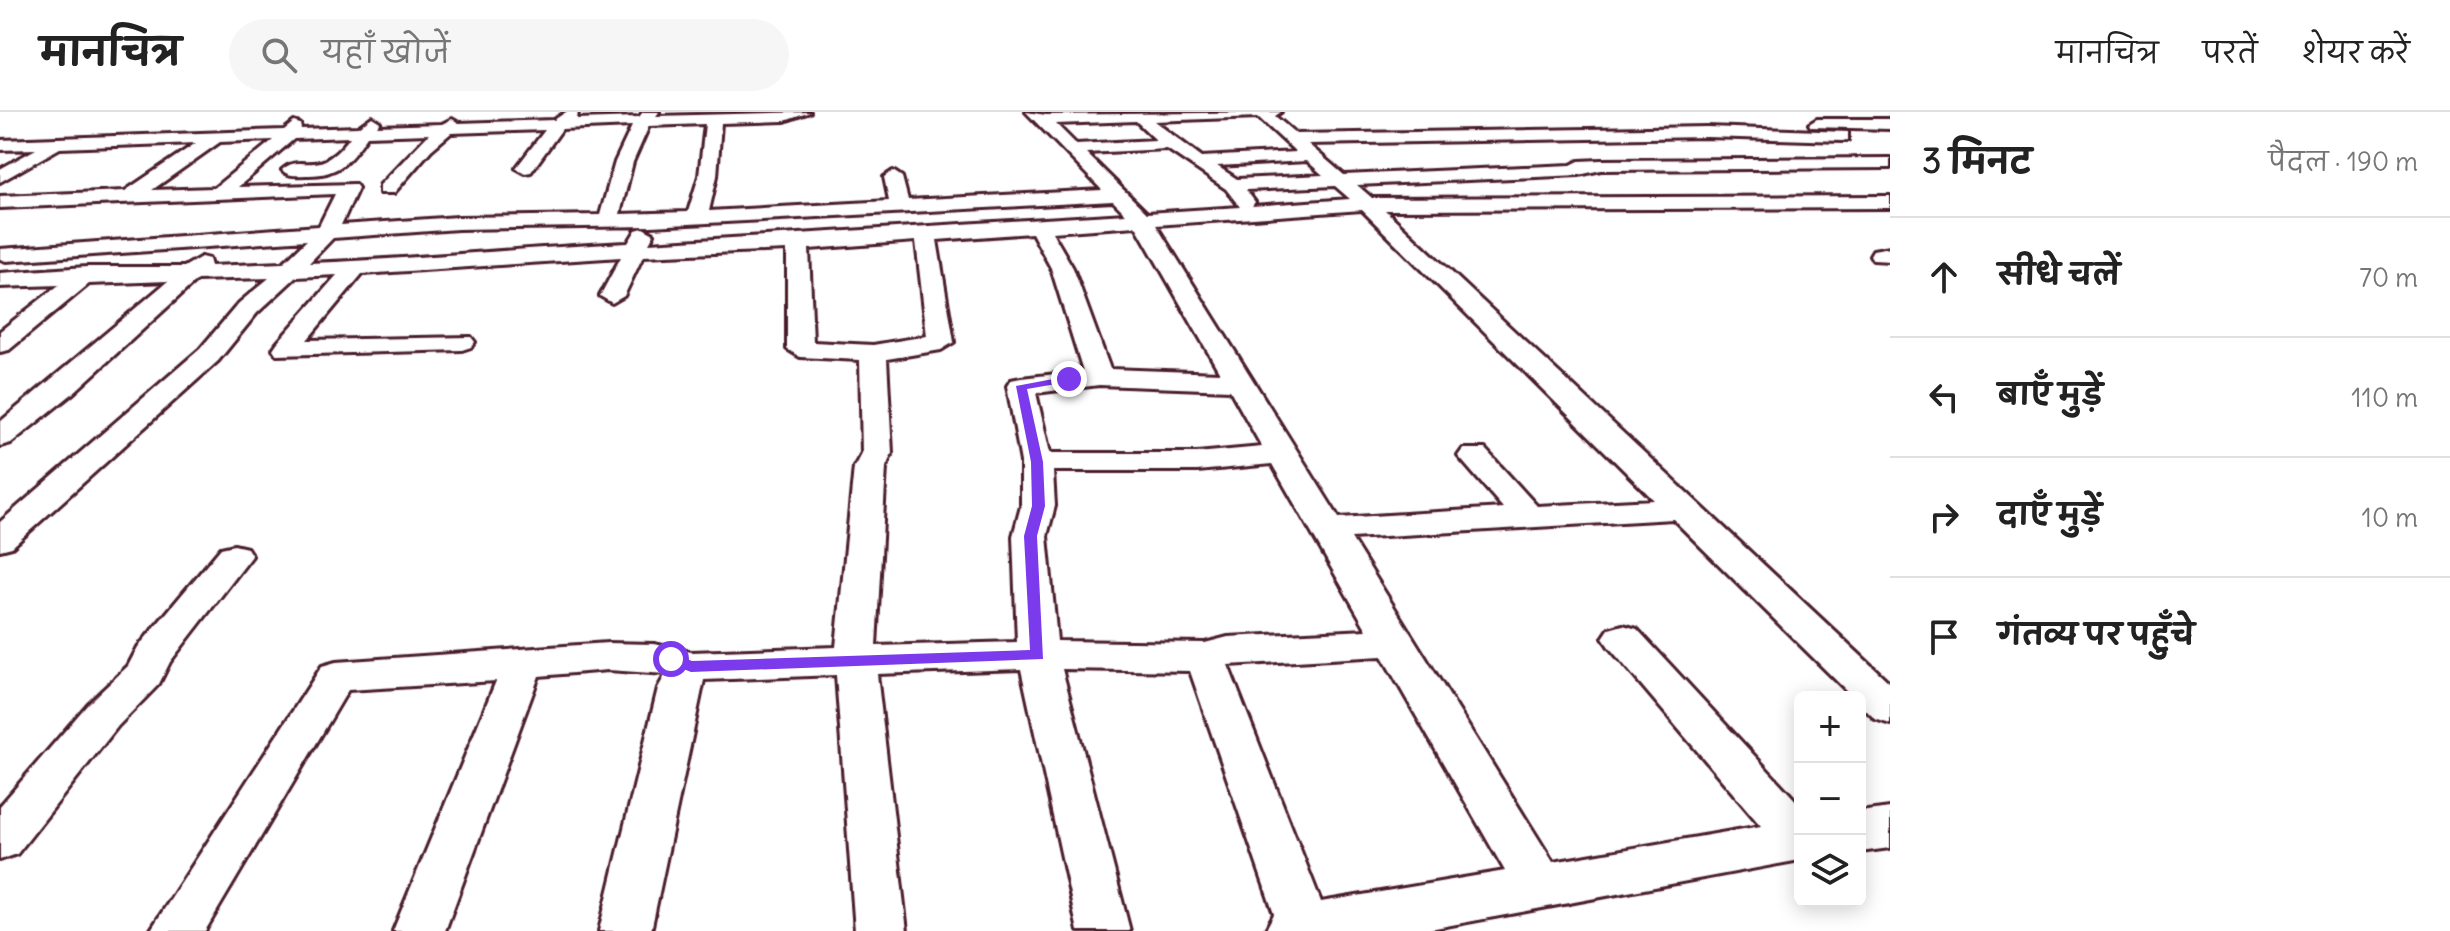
<!DOCTYPE html>
<html lang="hi">
<head>
<meta charset="utf-8">
<style>
	body { margin:0; font-family:Delius,"Playpen Sans Deva",sans-serif; background:#f6f6f6; color:#222 }
	.controls { position:absolute; right:24px; bottom:24px; display:grid; overflow:hidden; border-radius:12px; box-shadow:0 4px 20px #0003 }
	.controls button { width:72px; height:72px; display:grid; place-items:center; padding:0; border:0; border-bottom:2px solid #e0e0e0; background:#fff; color:#222; font:40px sans-serif }
	.stop { position:absolute; width:24px; height:24px; margin:-18px; border:6px solid #7c3aed; border-radius:50%; background:#fff }
	.stop.end { background:#7c3aed; border-color:#fff; box-shadow:0 2px 8px #0008 }
	.list { margin:0; padding:0; list-style:none }
	h2 { display:flex; justify-content:space-between; align-items:center; height:104px; margin:0; padding:0 32px; font-size:34px }
	h2 small { font-size:26px; font-weight:400; color:#767676 }
	.list li { display:grid; grid-template-columns:52px 1fr auto; gap:24px; align-items:center; box-sizing:border-box; height:120px; padding:0 32px; border-top:2px solid #e0e0e0 }
	.list b { display:block; font-size:30px; white-space:nowrap }
	.list em { font-size:26px; font-style:normal; color:#767676 }
	.icon { flex:none; width:44px; height:44px; fill:none; stroke:currentColor; stroke-width:2; stroke-linecap:round; stroke-linejoin:round }
	.map { position:relative; flex:none; width:1890px; height:819px; overflow:hidden }
	header { display:flex; align-items:center; gap:48px; box-sizing:border-box; height:112px; padding:0 40px; background:#fff; border-bottom:2px solid #e0e0e0 }
	header strong { font-size:38px }
	nav { display:flex; gap:44px; margin-inline-start:auto; font-size:28px }
	.search { width:560px; height:72px; background:#f6f6f6; display:flex; align-items:center; gap:20px; box-sizing:border-box; padding:0 28px; border-radius:44px; color:#767676; font-size:30px }
	main { display:flex }
	aside { flex:1; background:#fff }
	.map>svg:first-child { display:block }
	.lines { fill:none; stroke-linecap:round; stroke-linejoin:round }
	.minor-casing { stroke:#4a1f2b; stroke-width:6 }
	.minor { fill:#fff; fill-rule:evenodd }
	.route { fill:#7c3aed }
</style>
</head>
<body>
<header>
<strong>मानचित्र</strong>
<div class="search"><svg class="icon" aria-label="search" viewBox="0 0 24 24"><circle cx="10" cy="10" r="6"/><path d="M15 15l6 6"/></svg>यहाँ खोजें</div>
<nav><a>मानचित्र</a><a>परतें</a><a>शेयर करें</a></nav>
</header>
<main>
<div class="map">
<svg width="1890" height="819" viewBox="0 0 1890 819">
	<rect width="100%" height="100%" fill="#fff"/>
	<filter id="ink" filterUnits="userSpaceOnUse"><feTurbulence type="fractalNoise" baseFrequency=".0125" numOctaves="2"/><feDisplacementMap in="SourceGraphic" scale="16" xChannelSelector="R" yChannelSelector="G"/><feConvolveMatrix kernelMatrix="1 2 1 2 8 2 1 2 1" color-interpolation-filters="sRGB"/></filter>
	<g filter="url(#ink)">
		<g class="lines">
			<defs>
				<g id="minor">
					<path d="M566 0H578L577 7 639 5 643 0H659L656 4 810 0 785 9 721 11 717 64 709 99 889 89 884 65 893 59 902 65 908 88 1102 78 1026 0 1046 3 1281 0 1275 4 1296 22 1707 15 1848 20V28L1842 29 1707 25 1308 32 1344 63 1571 53 1579 49 1601 48 1890 46V56L1601 58 1579 63 1357 73 1372 86 1890 84V96L1385 98 1890 571V612L1875 607 1860 592V585H1853L1673 407 1351 426 1553 750 1761 714 1609 535 1603 526 1609 517 1623 513 1637 517 1800 693V748L1419 819H1265L1274 802 1190 559 1062 557 1130 819H1078L1021 557 877 562 907 819H855L836 563 704 568 651 819H599L658 576 666 562 608 558 539 564 445 819H393L496 569 348 578 205 819H150L322 554 336 550 608 531 654 532 691 540 836 535 854 355 862 341 860 248 800 245 787 237V138L643 144 624 184 612 191 600 184 621 145 362 162 307 228 471 225 475 230 471 235 462 238 277 243 273 237 277 231 337 163 296 165 257 201 218 249 12 435 0 438V410L200 237 239 191 269 166 197 168 72 282 11 331 0 334V310L168 169 89 172 9 238 0 240V219L59 173 0 175V161L87 155H184L201 145 209 147 211 154 283 151 307 128 6 149 0 147V137L319 114 335 82 0 96V84L125 79 196 31 60 36 0 70V57L36 37 0 38V28L284 18 294 10 300 12 301 17 358 15 372 5 380 10 377 14 442 12 452 7 459 11 554 8ZM1258 5 1296 40 1202 45 1154 9ZM1136 9 1156 28 1076 32 1056 12ZM705 12 699 64 688 100 620 102 633 50 649 14ZM632 14 615 50 600 103 458 105 341 113 358 76 355 72 238 75 294 27 350 25C317 70 302 39 282 58 289 65 296 63 306 63 339 64 350 49 367 24L429 22 380 73V81H394L431 38 451 21 545 18 516 56 525 61 531 60 562 17ZM273 28 214 76 152 78 220 30ZM1167 37 1226 77 1240 95 1147 101 1086 41ZM1307 49 1323 63 1237 67 1217 54ZM1335 74 1350 87 1252 94 1255 90 1246 78ZM1113 89 1126 102 649 131 654 122 643 116 636 118 628 131C521 136 416 147 309 151L333 126 458 117 651 114ZM1362 98 1654 388 1537 394 1485 337H1463L1458 344 1503 396 1339 406 1156 113ZM1136 114 1220 261 1110 257 1073 156 1052 120ZM1032 121 1051 156 1083 259 1021 266 1011 268 1007 274 1021 350V394L1013 424 1017 530 876 534 886 355 892 341 887 247 941 238 954 230 937 128ZM916 129 927 224 873 233 813 230 809 137ZM1099 273 1230 278 1262 335 1197 341H1050L1036 281ZM1272 352 1367 518 1228 525 1205 531 1057 529 1047 424 1055 394 1053 359H1197ZM1382 544 1505 759 1321 790 1228 553Z"/>
					<path d="M1817 7H1890V17L1811 15 1809 12Z"/>
					<path d="M1890 135V149L1873 148 1870 143 1873 138Z"/>
					<path d="M234 433 247 436 252 444 170 550 159 572 118 614 17 742 0 748V694L88 592 128 554 138 535 221 436Z"/>
					<path d="M1890 696V736L1860 740V700Z"/>
				</g>
			</defs>
			<use href="#minor" class="minor-casing"/>
			<use href="#minor" class="minor"/>
		</g>
	</g>
	<path class="route" d="M1069 264 1073 269 1027 277 1043 350 1045 394 1037 424 1043 547 691 560 666 550 663 547 671 541 692 549 1030 538 1024 424 1032 394 1031 350 1016 274Z"/>
</svg>
<div class="controls">
<button>+</button>
<button>−</button>
<button><svg class="icon" aria-label="layers" viewBox="0 0 24 24"><path d="M12 4l9 5-9 5-9-5zM3 14l9 5 9-5"/></svg></button>
</div>
<div class="stop" style="left:671px;top:547px"></div>
<div class="stop end" style="left:1069px;top:267px"></div>
</div>
<aside>
<h2>3 मिनट<small>पैदल · 190 m</small></h2>
<ul class="list">
<li><svg class="icon" aria-label="ahead" viewBox="0 0 24 24"><path d="M12 20V5M6 11l6-6 6 6"/></svg><div><b>सीधे चलें</b></div><em>70 m</em></li>
<li><svg class="icon" aria-label="left" viewBox="0 0 24 24"><path d="M17 20v-9H6M10 6l-5 5 5 5"/></svg><div><b>बाएँ मुड़ें</b></div><em>110 m</em></li>
<li><svg class="icon" aria-label="right" viewBox="0 0 24 24"><path d="M7 20v-9h11M14 6l5 5-5 5"/></svg><div><b>दाएँ मुड़ें</b></div><em>10 m</em></li>
<li><svg class="icon" aria-label="arrive" viewBox="0 0 24 24"><path d="M6 21V4h12l-3 4 3 4H6"/></svg><div><b>गंतव्य पर पहुँचे</b></div></li>
</ul>
</aside>
</main>
</body>
</html>
